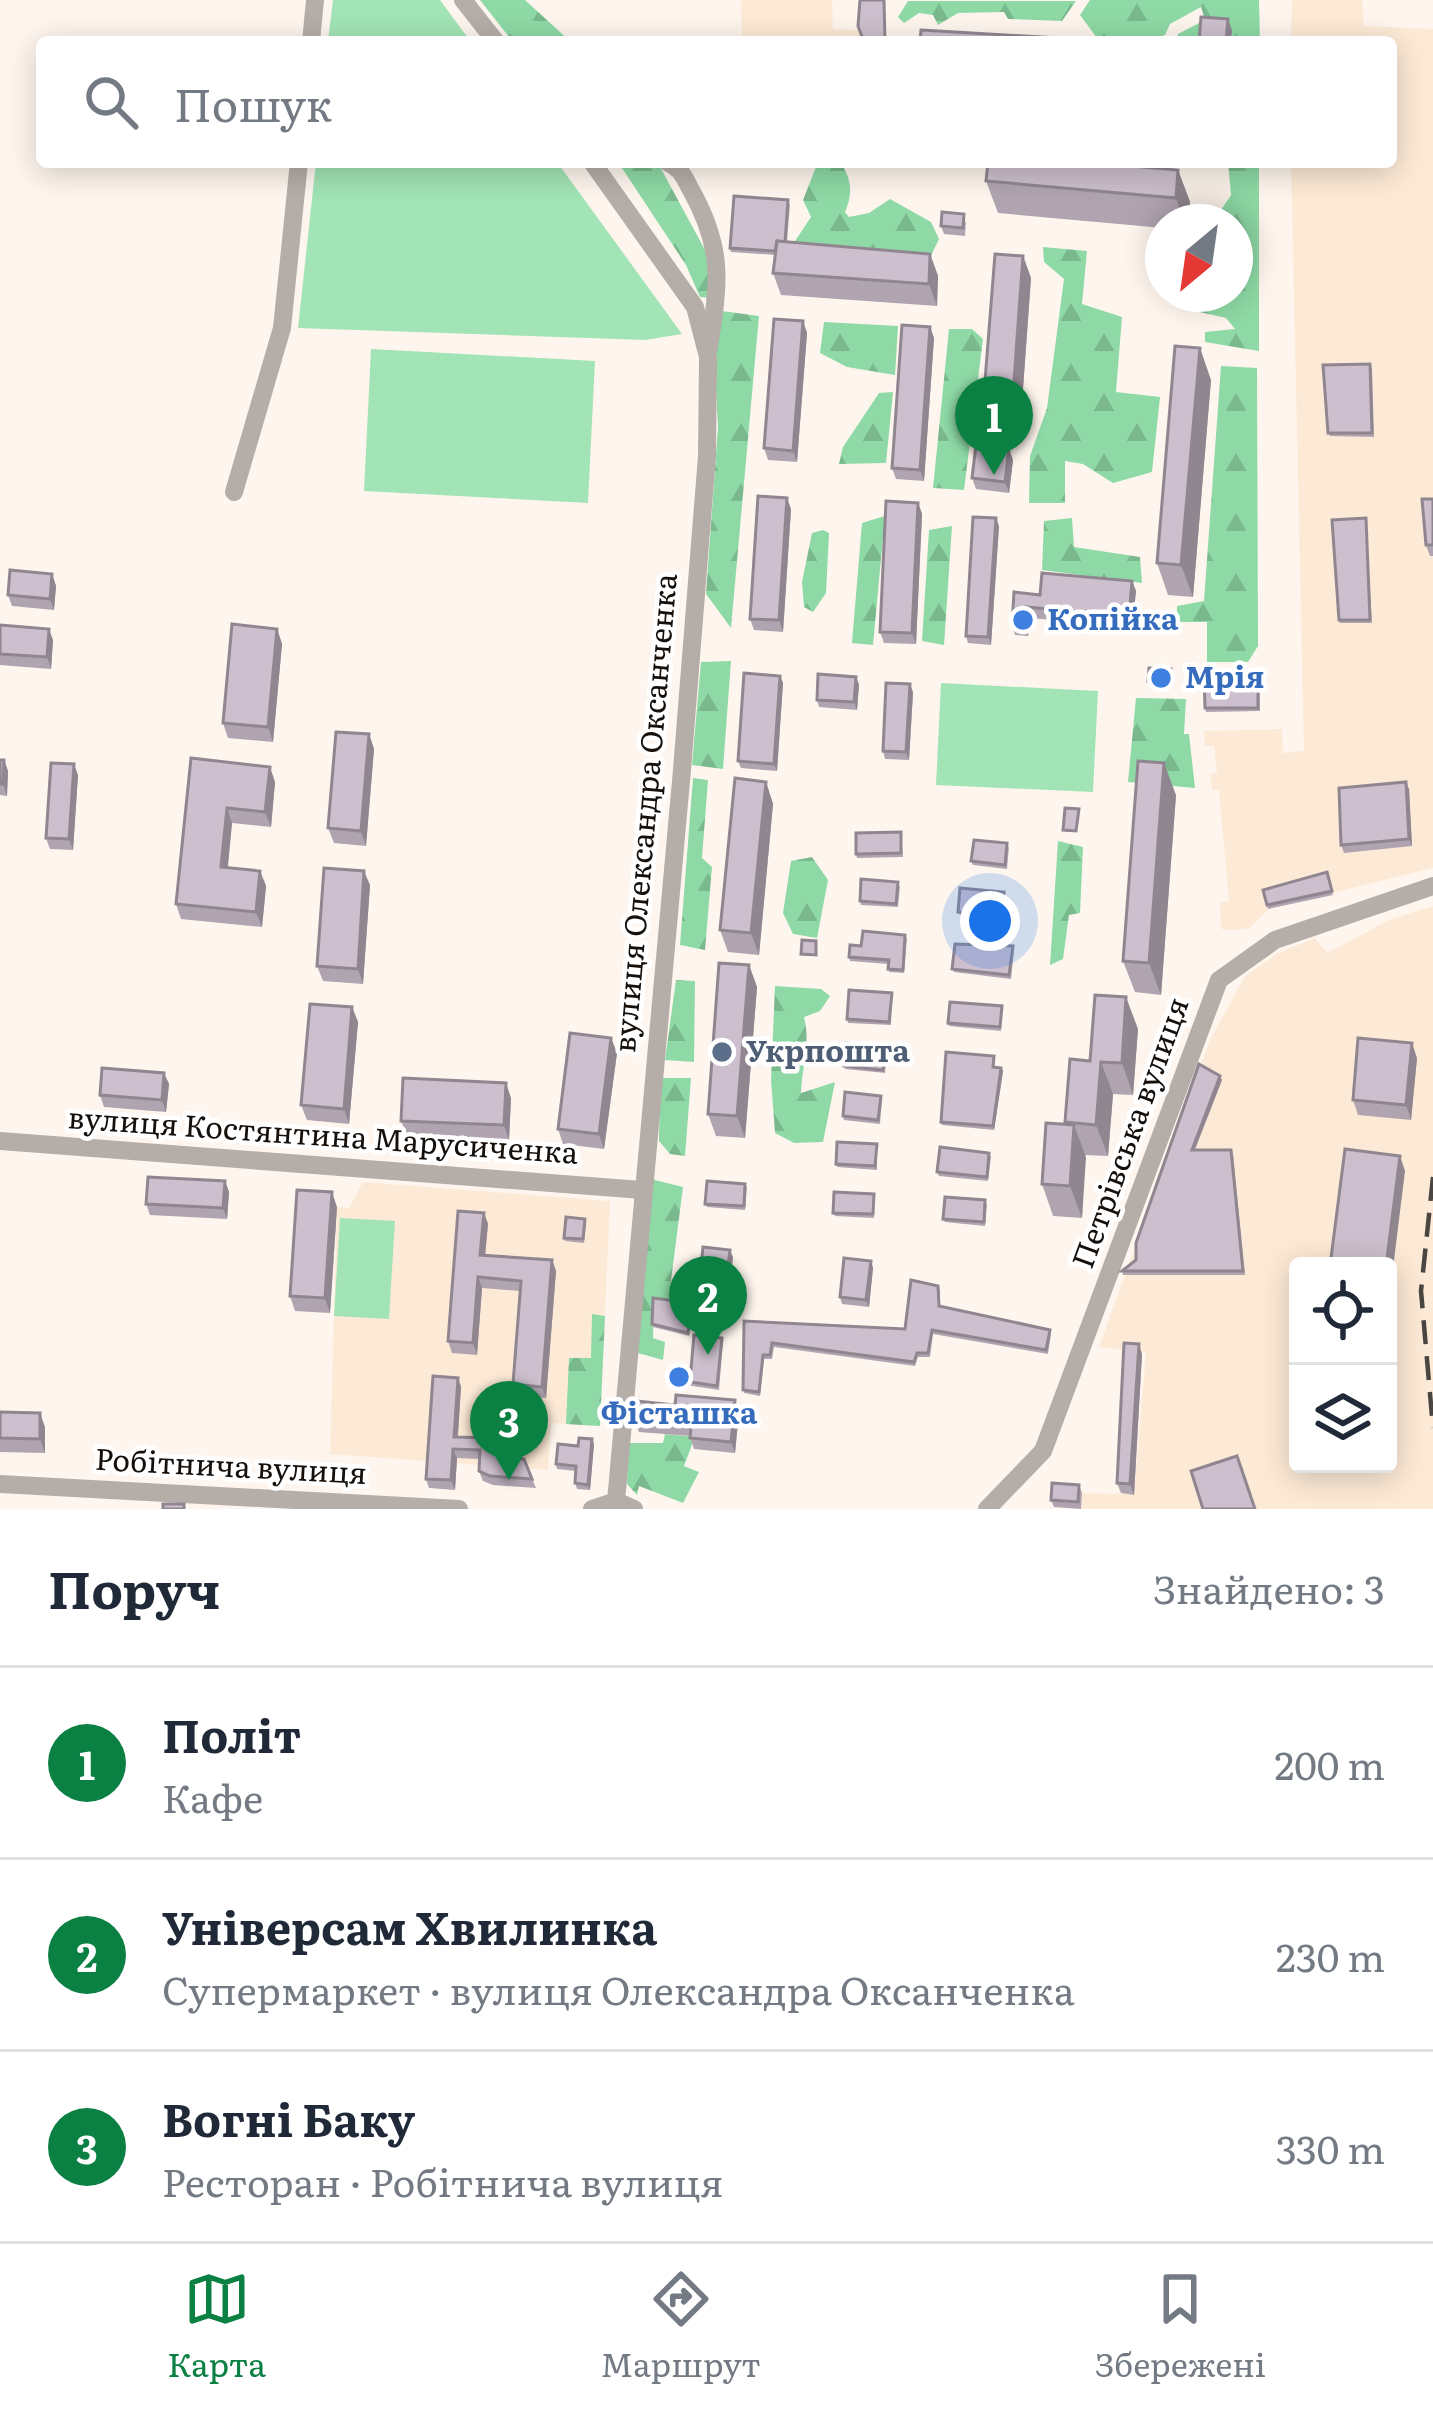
<!DOCTYPE html>
<html lang="uk">
<head>
<meta charset="utf-8">
<style>
	body { margin:0; font-family:Literata,serif; background:#f6f6f7; color:#1f2937 }
	.controls { position:absolute; right:36px; bottom:36px; display:grid; overflow:hidden; border-radius:12px; box-shadow:0 6px 30px #0003 }
	.controls button { width:108px; height:108px; display:grid; place-items:center; padding:0; border:0; border-bottom:3px solid #e0e1e3; background:#fff; color:#1f2937; font:60px sans-serif }
	.compass { position:absolute; left:1145px; top:204px; width:108px; height:108px; border-radius:50%; background:#fff; box-shadow:0 6px 30px #0003; rotate:209deg }
	.you { position:absolute; left:990px; top:921px; width:42px; height:42px; margin:-30px; border:9px solid #fff; border-radius:50%; background:#1a73e8; box-shadow:0 0 0 18px #1a73e833 }
	.badge { display:grid; place-items:center; width:78px; height:78px; border-radius:50%; background:#0b8043; color:#fff; font-size:39px; font-weight:700 }
	.pin { position:absolute; translate:-50% -99px; filter:drop-shadow(0 3px 6px #0008) }
	.pin::after { content:''; position:absolute; top:63px; width:42px; height:36px; background:inherit; clip-path:polygon(0 0,100% 0,50% 100%) }
	.list { margin:0; padding:0; list-style:none }
	h2 { display:flex; justify-content:space-between; align-items:center; height:156px; margin:0; padding:0 48px; font-size:51px }
	h2 small { font-size:39px; font-weight:400; color:#747a83 }
	.list li { display:grid; grid-template-columns:78px 1fr auto; gap:36px; align-items:center; box-sizing:border-box; height:192px; padding:0 48px; border-top:3px solid #e0e1e3 }
	.list b { display:block; font-size:45px; white-space:nowrap }
	.list p { margin:0; font-size:39px; white-space:nowrap; color:#747a83 }
	.list em { font-size:39px; font-style:normal; color:#747a83 }
	.icon { flex:none; width:66px; height:66px; fill:none; stroke:currentColor; stroke-width:2; stroke-linecap:round; stroke-linejoin:round }
	.map { position:relative; flex:none; width:1433px; height:1509px; overflow:hidden }
	.search { position:absolute; background:#fff; box-shadow:0 6px 30px #0003; left:36px; right:36px; top:36px; height:132px; display:flex; align-items:center; gap:30px; box-sizing:border-box; padding:0 42px; border-radius:12px; color:#747a83; font-size:45px }
	.sheet { height:732px; background:#fff }
	nav { display:flex; justify-content:space-around; align-items:center; box-sizing:border-box; height:168px; border-top:3px solid #e0e1e3; background:#fff; font-size:33px; color:#747a83 }
	nav a { display:grid; justify-items:center; gap:6px }
	nav .on { color:#0b8043 }
	.map>svg:first-child { display:block }
	.built { fill:#fdead6; fill-rule:evenodd }
	.forest { fill:url(#forest-firs) }
	.park { fill:#a2e4b5 }
	.lines { fill:none; stroke-linecap:round; stroke-linejoin:round }
	.minor { stroke:#b5ada8; stroke-width:18 }
	.rail { stroke:#4b4641; stroke-width:4.5; stroke-dasharray:24 12; stroke-linecap:butt }
	.wall { fill:#b0a4b0 }
	.shaded-wall { fill:#908690 }
	.building { fill:#cdbfcd; stroke:#908690; stroke-width:3 }
	.shop-dot { fill:#3f7fe0; stroke:#fff; stroke-width:4.5 }
	.service-dot { fill:#5c6f8a; stroke:#fff; stroke-width:4.5 }
	.labels { text-anchor:middle; stroke-width:9; stroke-linejoin:round; paint-order:stroke }
	.shop-label { font-size:30px; font-weight:bold; fill:#366cbe; stroke:#fff; text-anchor:start }
	.street-label { font-size:30px; fill:#15100c; stroke:#fff }
	.service-label { font-size:30px; font-weight:bold; fill:#4e5e75; stroke:#fff; text-anchor:start }
</style>
</head>
<body>
<div class="map">
<svg width="1433" height="1509" viewBox="0 0 1433 1509">
	<defs>
		<pattern id="forest-firs" width="22" height="20" patternUnits="userSpaceOnUse" patternTransform="scale(3)"><rect width="22" height="20" fill="#8ed9a5"/><path d="M5 1l3.5 6h-7zM16 11l3.5 6h-7z" fill="#7ab98d"/></pattern>
	</defs>
	<rect width="100%" height="100%" fill="#fef6ee"/>
	<g class="built">
		<path d="M741 0H832L833 29 860 30 864 42H742Z"/>
		<path d="M1292 0H1362L1364 26 1433 29V868L1269 909 1250 928 1232 930 1221 929 1220 903 1229 901 1219 790H1212L1210 774 1217 773 1214 746H1205L1204 731 1282 729 1283 753 1304 751 1291 162H1391V42H1291Z"/>
		<path d="M1433 906V1509H1081L1082 1493 1134 1494 1146 1353 1099 1347 1210 1040 1245 976 1278 953 1315 938 1327 953 1391 919ZM1298 1266H1388V1464H1298Z"/>
		<path d="M363 1182 610 1201 600 1426 551 1423 548 1470 330 1454 337 1207 349 1208Z"/>
	</g>
	<g class="forest">
		<path d="M480 0H525L571 42H513Z"/>
		<path d="M1090 0H1259L1260 42H1177L1178 34 1205 20 1201 7 1170 24 1165 35 1141 42H1100L1080 15Z"/>
		<path d="M908 1H1076L1062 21 1008 19 1004 12 958 13 938 25 933 15 919 13 904 23 898 17Z"/>
		<path d="M618 162 659 165 711 261 710 298 700 297 686 265Z"/>
		<path d="M818 162H840C852 179 853 193 845 212L849 217 869 213 890 199 931 222 939 239 929 260 791 247 811 217 803 200Z"/>
		<path d="M1228 162H1259V351L1205 342V332L1235 329 1226 318 1191 310V294H1235V222H1213L1231 195Z"/>
		<path d="M1043 247 1087 251 1082 304 1122 317 1116 392 1160 397 1152 472 1113 483 1083 464 1065 461V503H1029L1030 456 1047 408 1064 279 1044 262Z"/>
		<path d="M722 311 759 316 731 628 706 594 718 427 714 349Z"/>
		<path d="M824 322 898 326 895 375 847 367 820 353Z"/>
		<path d="M949 329H972L983 339 964 490 933 488Z"/>
		<path d="M1221 366 1257 368 1258 646 1248 662H1207V622H1177V606L1204 601Z"/>
		<path d="M893 392 886 463 839 464 843 447 879 393Z"/>
		<path d="M885 516 873 645 852 643 862 523Z"/>
		<path d="M1072 518 1074 547 1140 557 1142 583 1042 570 1044 521Z"/>
		<path d="M952 526 944 645 922 641 929 530Z"/>
		<path d="M823 530 829 533 826 593 813 612 804 607 802 582 812 533Z"/>
		<path d="M731 661 723 769 692 765 701 662Z"/>
		<path d="M1136 698 1186 699 1184 734H1189L1195 788 1128 782Z"/>
		<path d="M693 778 708 780 702 858 712 867 705 950 680 945Z"/>
		<path d="M1058 841 1083 847 1080 913 1069 915 1063 959 1050 965Z"/>
		<path d="M812 857 828 880 817 938 793 934 783 913 791 861Z"/>
		<path d="M676 980 695 981 694 1062 665 1060Z"/>
		<path d="M775 986 821 989 830 996 820 1011 804 1017C811 1046 802 1064 801 1093L835 1082 823 1142 794 1143 775 1133 771 1080Z"/>
		<path d="M660 1078H691L685 1156 670 1154 659 1141Z"/>
		<path d="M651 1179 683 1187 668 1304 654 1303 653 1338 665 1342 663 1360 638 1353Z"/>
		<path d="M592 1314 605 1316 600 1426 566 1424 569 1358H591Z"/>
		<path d="M665 1434 695 1437 684 1466 699 1472 683 1503 639 1486 637 1495 627 1484 628 1443H663Z"/>
	</g>
	<g class="park">
		<path d="M333 0H440L471 42H328Z"/>
		<path d="M316 162H557L682 334 645 340 298 328Z"/>
		<path d="M371 349 595 361 588 503 364 491Z"/>
		<path d="M941 683 1098 691 1093 792 936 785Z"/>
		<path d="M340 1218 395 1221 389 1319 334 1316Z"/>
	</g>
	<g class="lines">
		<g class="minor">
			<path d="M463 0 496 42"/>
			<path d="M311 42 315 0"/>
			<path d="M592 162 695 307 708 357 707 456 682 770 616 1501"/>
			<path d="M667 162C681 168 684 177 691 190 724 249 719 282 709 347"/>
			<path d="M234 492 282 328 299 162"/>
			<path d="M0 1141 642 1190"/>
			<path d="M0 1484 459 1509"/>
			<path d="M592 1509 616 1501 634 1509"/>
			<path d="M987 1509 1043 1451 1219 980 1275 940 1433 886"/>
		</g>
		<path class="rail" d="M1433 1177 1421 1291 1433 1428"/>
	</g>
	<g class="wall">
		<path d="M1178 170 1190 202 1188 222H1163V228L998 213 986 181Z"/>
		<path d="M790 204 787 242 930 254 938 276 937 306 781 295 773 273 775 255 731 252 730 248Z"/>
		<path d="M966 222 965 236 944 234 941 226Z"/>
		<path d="M1023 256 1031 278 1020 430 991 428 983 406Z"/>
		<path d="M803 321 807 333 797 462 768 460 764 448Z"/>
		<path d="M930 327 934 338 924 481 896 479 892 468Z"/>
		<path d="M1372 367 1374 437 1330 436 1328 433Z"/>
		<path d="M1211 380 1193 597 1168 595 1157 563Z"/>
		<path d="M1013 460 1009 493 976 489 972 478Z"/>
		<path d="M1433 499V556H1430L1426 545Z"/>
		<path d="M918 503 922 514 916 644 884 643 880 632Z"/>
		<path d="M791 509 783 632 754 630 750 619Z"/>
		<path d="M1366 518 1372 623H1340L1339 620Z"/>
		<path d="M999 526 991 645 968 643 966 636Z"/>
		<path d="M52 574 56 586 54 610 12 606 8 595Z"/>
		<path d="M1132 581 1136 591 1132 627 1030 618 1028 636 1015 635 1012 625 1014 592 1040 595Z"/>
		<path d="M0 625 53 640 51 669 0 665Z"/>
		<path d="M277 629 282 644 273 742 228 738 223 723Z"/>
		<path d="M1171 669 1172 686 1150 685 1148 681Z"/>
		<path d="M780 676 783 683 777 771 741 768 738 761Z"/>
		<path d="M1259 676 1260 711 1206 712 1205 708Z"/>
		<path d="M856 677 859 685 857 710 819 707 817 700Z"/>
		<path d="M913 692 909 760 885 759 883 751Z"/>
		<path d="M369 734 374 749 366 846 334 843 328 828Z"/>
		<path d="M191 758 275 782 271 827 232 823 228 867 260 871 266 886 262 927 181 919 176 904Z"/>
		<path d="M0 760H4L8 771 7 796 0 795Z"/>
		<path d="M78 775 73 850 50 849 46 838Z"/>
		<path d="M766 782 773 804 759 955 728 952 720 930Z"/>
		<path d="M1409 789 1412 846 1344 853 1341 845Z"/>
		<path d="M1176 795 1161 995 1135 992 1123 961Z"/>
		<path d="M901 832 903 857 857 858 856 854Z"/>
		<path d="M1009 847 1007 869 973 865 971 861Z"/>
		<path d="M1327 872 1333 895 1268 909 1263 890Z"/>
		<path d="M370 885 363 984 323 981 317 966Z"/>
		<path d="M900 886 898 907 861 905 860 901Z"/>
		<path d="M1005 895 1004 919 960 915 958 912Z"/>
		<path d="M907 938 904 973 889 972 888 964 850 961 849 957 861 946Z"/>
		<path d="M1014 950 1011 979 954 972 952 969Z"/>
		<path d="M749 965 757 987 745 1138 716 1136 708 1114Z"/>
		<path d="M892 993 891 1025 848 1023 847 1019Z"/>
		<path d="M1002 1006 1001 1031 949 1026 948 1023Z"/>
		<path d="M352 1007 358 1022 349 1124 307 1120 301 1105Z"/>
		<path d="M1138 1029 1133 1095 1113 1094 1108 1156 1085 1155 1082 1218 1053 1216 1042 1184 1090 1061Z"/>
		<path d="M611 1038 617 1053 604 1149 563 1144 558 1129Z"/>
		<path d="M886 1047 887 1051 885 1073 845 1069 844 1066Z"/>
		<path d="M994 1056V1067L1001 1068 1003 1071 994 1130 942 1125 941 1122Z"/>
		<path d="M1417 1058 1411 1120 1358 1115 1353 1100Z"/>
		<path d="M164 1073 169 1084 166 1112 104 1107 100 1095Z"/>
		<path d="M1222 1080 1195 1150 1233 1154 1245 1275H1123L1122 1271 1136 1260Z"/>
		<path d="M881 1096 882 1099 880 1124 844 1120 843 1116Z"/>
		<path d="M511 1098 509 1140 407 1135 401 1121Z"/>
		<path d="M877 1144V1170L837 1167 836 1164Z"/>
		<path d="M989 1153 991 1157 988 1181 939 1176 937 1172Z"/>
		<path d="M225 1181 229 1192 227 1219 150 1215 146 1204Z"/>
		<path d="M747 1187 745 1210 707 1207 705 1204Z"/>
		<path d="M874 1194V1218L835 1216 833 1213Z"/>
		<path d="M987 1204 985 1226 945 1222 943 1219Z"/>
		<path d="M337 1207 330 1313 295 1311 290 1296Z"/>
		<path d="M484 1213 488 1224 485 1255 552 1260 556 1271 546 1398 517 1396 513 1384 520 1291 482 1288 477 1355 452 1353 448 1341Z"/>
		<path d="M586 1223 584 1243 565 1241 564 1238Z"/>
		<path d="M733 1257 728 1297 702 1294 699 1287Z"/>
		<path d="M871 1261 873 1268 869 1307 842 1304 840 1297Z"/>
		<path d="M940 1289V1307L1050 1330 1051 1334 1048 1354 933 1334 930 1357H918L915 1366 774 1347 772 1359H764L760 1396 744 1393V1321L905 1329Z"/>
		<path d="M693 1306 689 1336 653 1327 652 1324Z"/>
		<path d="M722 1338 723 1342 719 1390 673 1383 672 1379 691 1369Z"/>
		<path d="M1142 1354 1134 1495 1121 1493 1117 1483Z"/>
		<path d="M458 1378 461 1387 458 1437 503 1448V1459H524L536 1488 493 1485 483 1481 479 1471 480 1459 457 1458 455 1490 429 1488 426 1479Z"/>
		<path d="M735 1400 739 1411 735 1453 694 1449 690 1436 639 1432 634 1420Z"/>
		<path d="M0 1412 45 1427V1453L0 1452Z"/>
		<path d="M594 1444 590 1490 577 1489 575 1483 576 1471 557 1469 556 1464 578 1446Z"/>
		<path d="M1079 1485 1082 1493 1081 1509 1054 1507 1051 1500Z"/>
	</g>
	<g class="shaded-wall">
		<path d="M1228 19 1232 30 1231 42H1226Z"/>
		<path d="M1178 170 1190 202 1188 222H1184L1176 198Z"/>
		<path d="M930 254 938 276 937 306 929 284Z"/>
		<path d="M1023 256 1031 278 1020 430 1012 408Z"/>
		<path d="M803 321 807 333 797 462 793 451Z"/>
		<path d="M930 327 934 338 924 481 920 470Z"/>
		<path d="M1200 348 1211 380 1193 597 1181 565Z"/>
		<path d="M1009 449 1013 460 1009 493 1005 482Z"/>
		<path d="M787 498 791 509 783 632 779 620Z"/>
		<path d="M918 503 922 514 916 644 912 633Z"/>
		<path d="M996 518 999 526 991 645 988 637Z"/>
		<path d="M52 574 56 586 54 610 50 599Z"/>
		<path d="M1132 581 1136 591 1132 627 1129 617Z"/>
		<path d="M1026 607 1030 618 1028 636 1025 626Z"/>
		<path d="M49 629 53 640 51 669 47 657Z"/>
		<path d="M277 629 282 644 273 742 268 727Z"/>
		<path d="M780 676 783 683 777 771 774 764Z"/>
		<path d="M856 677 859 685 857 710 854 702Z"/>
		<path d="M910 684 913 692 909 760 906 752Z"/>
		<path d="M369 734 374 749 366 846 361 831Z"/>
		<path d="M4 760 8 771 7 796 3 784Z"/>
		<path d="M1164 763 1176 795 1161 995 1149 963Z"/>
		<path d="M74 764 78 775 73 850 69 839Z"/>
		<path d="M270 767 275 782 271 827 265 812Z"/>
		<path d="M766 782 773 804 759 955 751 933Z"/>
		<path d="M1406 782 1409 789 1412 846 1409 839Z"/>
		<path d="M227 808 232 823 226 882 221 867Z"/>
		<path d="M260 871 266 886 262 927 256 912Z"/>
		<path d="M364 871 370 885 363 984 358 969Z"/>
		<path d="M749 965 757 987 745 1138 737 1116Z"/>
		<path d="M1126 997 1138 1029 1133 1095 1122 1063Z"/>
		<path d="M352 1007 358 1022 349 1124 344 1109Z"/>
		<path d="M611 1038 617 1053 604 1149 599 1134Z"/>
		<path d="M1412 1043 1417 1058 1411 1120 1406 1105Z"/>
		<path d="M1101 1062 1113 1094 1108 1156 1096 1125Z"/>
		<path d="M1001 1068 1003 1071 994 1130 993 1126Z"/>
		<path d="M164 1073 169 1084 166 1112 162 1100Z"/>
		<path d="M1220 1076 1222 1080 1193 1153 1192 1150Z"/>
		<path d="M506 1083 511 1098 509 1140 504 1125Z"/>
		<path d="M1074 1125 1086 1157 1082 1218 1070 1186Z"/>
		<path d="M1400 1156 1405 1171 1388 1309V1266H1386Z"/>
		<path d="M225 1181 229 1192 227 1219 223 1208Z"/>
		<path d="M332 1192 337 1207 330 1313 325 1298Z"/>
		<path d="M484 1213 488 1224 484 1266 480 1255Z"/>
		<path d="M730 1250 733 1257 728 1297 725 1289Z"/>
		<path d="M552 1260 556 1271 546 1398 542 1387Z"/>
		<path d="M871 1261 873 1268 869 1307 866 1300Z"/>
		<path d="M478 1277 482 1288 477 1355 473 1343Z"/>
		<path d="M1139 1344 1142 1354 1134 1495 1130 1484Z"/>
		<path d="M458 1378 461 1387 457 1446 454 1437Z"/>
		<path d="M735 1400 739 1411 735 1453 731 1442Z"/>
		<path d="M40 1413 45 1427V1453L40 1439Z"/>
		<path d="M592 1439 594 1444 590 1490 588 1485Z"/>
		<path d="M453 1449 457 1458 455 1490 451 1480Z"/>
	</g>
	<g class="building">
		<path d="M860 0H884L885 42H864L858 26Z"/>
		<path d="M1201 17 1228 19 1226 42H1199Z"/>
		<path d="M921 30 1075 39V42H920Z"/>
		<path d="M988 162H1084L1178 170 1176 198 986 181Z"/>
		<path d="M734 196 788 200 785 242 777 241 775 251 730 248Z"/>
		<path d="M942 212 964 214 963 228 941 226Z"/>
		<path d="M777 241 930 254 929 284 773 273Z"/>
		<path d="M995 254 1023 256 1012 408 983 406Z"/>
		<path d="M774 319 803 321 793 451 764 448Z"/>
		<path d="M902 325 930 327 920 470 892 468Z"/>
		<path d="M1175 346 1200 348 1181 565 1157 563Z"/>
		<path d="M1370 364 1372 433H1328L1323 365Z"/>
		<path d="M976 445 1009 449 1005 482 972 478Z"/>
		<path d="M758 496 787 498 779 620 750 619Z"/>
		<path d="M1422 499H1433V545H1426Z"/>
		<path d="M886 501 918 503 912 633 880 632Z"/>
		<path d="M973 517 996 518 988 637 966 636Z"/>
		<path d="M1366 518 1370 620H1339L1332 520Z"/>
		<path d="M10 570 52 574 50 599 8 595Z"/>
		<path d="M1042 573 1132 581 1129 617 1026 607 1025 626 1012 625 1014 592 1040 595Z"/>
		<path d="M232 624 277 629 268 727 223 723Z"/>
		<path d="M0 625 49 629 47 657 0 654Z"/>
		<path d="M1149 668 1171 669V682L1148 681Z"/>
		<path d="M744 673 780 676 774 764 738 761Z"/>
		<path d="M1204 673H1258V708H1205Z"/>
		<path d="M818 674 856 677 854 702 817 700Z"/>
		<path d="M886 683 910 684 906 752 883 751Z"/>
		<path d="M336 732 369 734 361 831 328 828Z"/>
		<path d="M191 758 270 767 265 812 227 808 221 867 260 871 256 912 176 904Z"/>
		<path d="M0 760H4L3 784H0Z"/>
		<path d="M1138 761 1164 763 1149 963 1123 961Z"/>
		<path d="M51 763 74 764 69 839 46 838Z"/>
		<path d="M735 778 766 782 751 933 720 930Z"/>
		<path d="M1406 782 1409 839 1341 845 1339 788Z"/>
		<path d="M1065 808 1079 809 1076 831 1063 830Z"/>
		<path d="M901 832V853L856 854V833Z"/>
		<path d="M974 840 1007 843 1005 865 971 861Z"/>
		<path d="M324 868 364 871 358 969 317 966Z"/>
		<path d="M1327 872 1332 891 1267 905 1263 890Z"/>
		<path d="M861 879 898 882 896 904 860 901Z"/>
		<path d="M960 888 1004 892 1002 915 958 912Z"/>
		<path d="M863 931 905 935 903 970 888 969 889 960 849 957 850 945 861 946Z"/>
		<path d="M802 940 816 941V955L801 954Z"/>
		<path d="M955 944 1013 946 1009 975 952 969Z"/>
		<path d="M719 963 749 965 737 1116 708 1114Z"/>
		<path d="M849 990 892 993 889 1022 847 1019Z"/>
		<path d="M1095 995 1126 997 1122 1063 1101 1062 1096 1125 1065 1122 1070 1059 1090 1061Z"/>
		<path d="M950 1002 1002 1006 1000 1027 948 1023Z"/>
		<path d="M310 1004 352 1007 344 1109 301 1105Z"/>
		<path d="M570 1033 611 1038 599 1134 558 1129Z"/>
		<path d="M1358 1038 1412 1043 1406 1105 1353 1100Z"/>
		<path d="M846 1043 886 1047 883 1070 844 1066Z"/>
		<path d="M946 1052 994 1056 993 1067 1001 1068 993 1126 941 1122Z"/>
		<path d="M1199 1064 1220 1076 1192 1150H1231L1243 1271H1122L1136 1260V1243Z"/>
		<path d="M102 1068 164 1073 162 1100 100 1095Z"/>
		<path d="M403 1078 506 1083 504 1125 401 1121Z"/>
		<path d="M845 1092 881 1096 878 1120 843 1116Z"/>
		<path d="M1046 1123 1074 1125 1070 1186 1042 1184Z"/>
		<path d="M837 1142 877 1144 875 1166 836 1164Z"/>
		<path d="M940 1147 989 1153 987 1177 937 1172Z"/>
		<path d="M1345 1149 1400 1156 1386 1266H1330Z"/>
		<path d="M148 1177 225 1181 223 1208 146 1204Z"/>
		<path d="M707 1181 745 1184 744 1206 705 1204Z"/>
		<path d="M297 1190 332 1192 325 1298 290 1296Z"/>
		<path d="M834 1192 874 1194 873 1214 833 1213Z"/>
		<path d="M945 1197 985 1200 984 1222 943 1219Z"/>
		<path d="M458 1211 484 1213 480 1255 552 1260 542 1387 513 1384 521 1281 478 1277 473 1343 448 1341Z"/>
		<path d="M566 1217 585 1219 583 1239 564 1238Z"/>
		<path d="M703 1247 730 1250 725 1289 699 1287Z"/>
		<path d="M844 1258 871 1261 866 1300 840 1297Z"/>
		<path d="M911 1280 938 1286 939 1306 1050 1330 1046 1350 932 1330 928 1353H917L914 1362 772 1343 770 1355H763L759 1392 743 1390 744 1321 905 1329Z"/>
		<path d="M653 1298 692 1303 688 1333 652 1324Z"/>
		<path d="M694 1335 722 1338 717 1386 672 1379 674 1367 691 1369Z"/>
		<path d="M1124 1343 1139 1344 1130 1484 1117 1483Z"/>
		<path d="M433 1376 458 1378 454 1437 500 1438 499 1459H524L532 1479 490 1476 479 1471 480 1450 453 1449 451 1480 426 1479Z"/>
		<path d="M676 1395 735 1400 731 1442 690 1438 691 1426 634 1420 636 1401 675 1405Z"/>
		<path d="M0 1412 40 1413V1439L0 1438Z"/>
		<path d="M579 1438 592 1439 588 1485 575 1483 576 1466 556 1464 558 1444 578 1446Z"/>
		<path d="M1237 1456 1255 1509H1203L1191 1471Z"/>
		<path d="M1052 1483 1079 1485 1078 1502 1051 1500Z"/>
		<rect x="163" y="1504" width="21" height="5"/>
	</g>
	<g class="shop-dot">
		<circle cx="1023" cy="620" r="12"/>
		<circle cx="1161" cy="678" r="12"/>
		<circle cx="679" cy="1377" r="12"/>
	</g>
	<circle class="service-dot" cx="722" cy="1052" r="12"/>
	<g class="labels">
		<g class="shop-label">
			<text x="1047" y="630">Копійка</text>
			<text x="1185" y="688">Мрія</text>
			<text x="679" y="1424" text-anchor="middle">Фісташка</text>
		</g>
		<g class="street-label">
			<text transform="translate(646 813) rotate(-85)" y="10">вулиця Олександра Оксанченка</text>
			<text transform="translate(1131 1133) rotate(-70)" y="10">Петрівська вулиця</text>
			<text transform="translate(323 1136) rotate(4)" y="10">вулиця Костянтина Марусиченка</text>
			<text transform="translate(231 1467) rotate(3)" y="10">Робітнича вулиця</text>
		</g>
		<g class="service-label">
			<text x="746" y="1062">Укрпошта</text>
		</g>
	</g>
</svg>
<div class="controls">
<button><svg class="icon" aria-label="locate" viewBox="0 0 24 24"><circle cx="12" cy="12" r="6"/><path d="M12 2v4M12 18v4M2 12h4M18 12h4"/></svg></button>
<button><svg class="icon" aria-label="layers" viewBox="0 0 24 24"><path d="M12 4l9 5-9 5-9-5zM3 14l9 5 9-5"/></svg></button>
</div>
<svg class="compass" viewBox="-18 -18 36 36"><path d="M0-13l5 13h-10z" fill="#e53935"/><path d="M0 13l5-13h-10z" fill="#747a83"/></svg>
<div class="you"></div>
<div class="pin badge" style="left:994px;top:475px">1</div>
<div class="pin badge" style="left:708px;top:1355px">2</div>
<div class="pin badge" style="left:509px;top:1480px">3</div>
<div class="search"><svg class="icon" aria-label="search" viewBox="0 0 24 24"><circle cx="10" cy="10" r="6"/><path d="M15 15l6 6"/></svg>Пошук</div>
</div>
<section class="sheet">
<h2>Поруч<small>Знайдено: 3</small></h2>
<ul class="list">
<li><span class="badge">1</span><div><b>Політ</b><p>Кафе</p></div><em>200 m</em></li>
<li><span class="badge">2</span><div><b>Універсам Хвилинка</b><p>Супермаркет · вулиця Олександра Оксанченка</p></div><em>230 m</em></li>
<li><span class="badge">3</span><div><b>Вогні Баку</b><p>Ресторан · Робітнича вулиця</p></div><em>330 m</em></li>
</ul>
</section>
<nav>
<a class="on"><svg class="icon" aria-label="map" viewBox="0 0 24 24"><path d="M3 6l6-2 6 2 6-2v14l-6 2-6-2-6 2zM9 4v14M15 6v14"/></svg>Карта</a>
<a><svg class="icon" aria-label="directions" viewBox="0 0 24 24"><path d="M12 3l9 9-9 9-9-9zM9 14v-3h6M13 9l2 2-2 2"/></svg>Маршрут</a>
<a><svg class="icon" aria-label="saved" viewBox="0 0 24 24"><path d="M7 4h10v16l-5-4-5 4z"/></svg>Збережені</a>
</nav>
</body>
</html>
